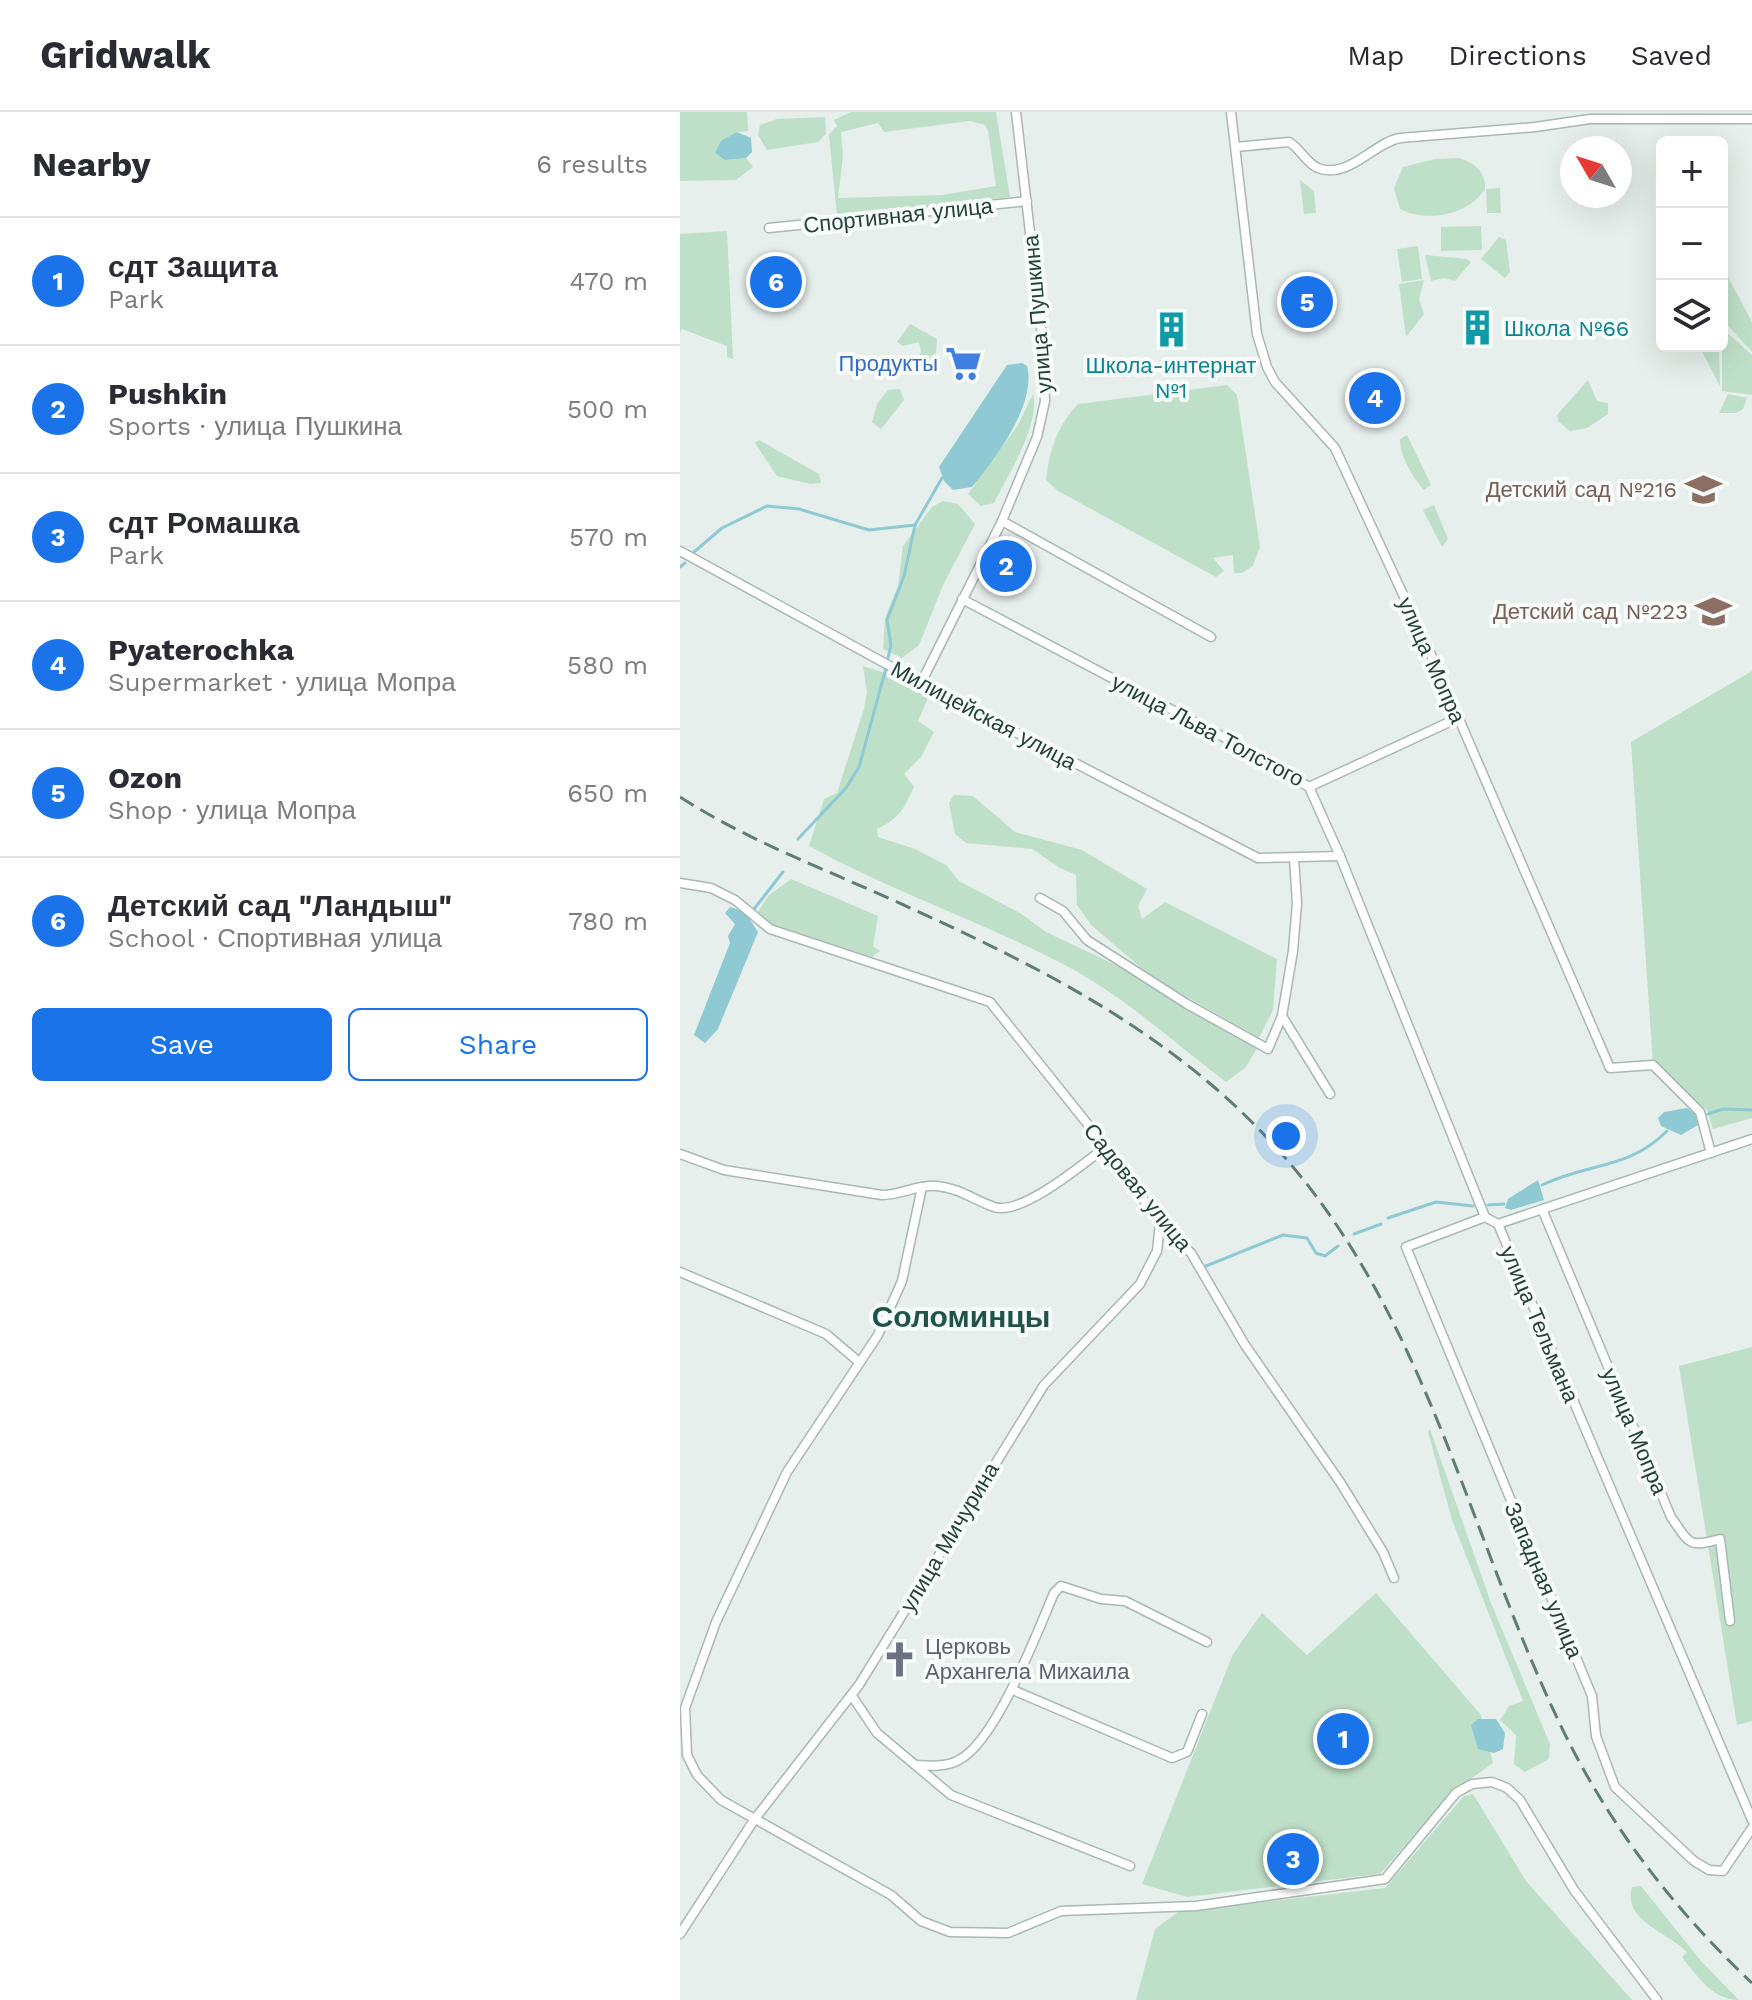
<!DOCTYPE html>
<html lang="en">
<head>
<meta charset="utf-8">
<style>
	body { margin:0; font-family:"Work Sans",sans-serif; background:#f7f7f7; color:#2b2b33 }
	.controls { position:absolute; right:24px; top:24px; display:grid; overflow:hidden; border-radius:12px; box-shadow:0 8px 32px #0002 }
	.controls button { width:72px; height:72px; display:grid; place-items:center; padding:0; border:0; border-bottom:2px solid #e1e1e2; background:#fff; color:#2b2b33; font:40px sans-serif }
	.compass { position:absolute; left:880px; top:24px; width:72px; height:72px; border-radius:50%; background:#fff; box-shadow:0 8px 32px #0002; rotate:309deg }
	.you { position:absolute; left:606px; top:1024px; width:28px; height:28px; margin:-20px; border:6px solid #fff; border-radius:50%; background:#1a73e8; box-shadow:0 0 0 12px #1a73e833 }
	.badge { display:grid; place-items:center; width:52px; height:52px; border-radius:50%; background:#1a73e8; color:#fff; font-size:26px; font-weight:700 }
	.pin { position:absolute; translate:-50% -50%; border:4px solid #fff; box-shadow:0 2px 8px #0006 }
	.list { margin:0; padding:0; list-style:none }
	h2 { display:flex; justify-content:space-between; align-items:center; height:104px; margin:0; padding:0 32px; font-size:34px }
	h2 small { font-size:26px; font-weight:400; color:#7c7c81 }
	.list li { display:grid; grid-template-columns:52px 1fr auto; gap:24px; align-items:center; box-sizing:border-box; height:128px; padding:0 32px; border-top:2px solid #e1e1e2 }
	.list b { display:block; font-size:30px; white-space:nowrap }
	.list p { margin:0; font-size:26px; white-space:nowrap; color:#7c7c81 }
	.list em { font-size:26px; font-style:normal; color:#7c7c81 }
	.actions { display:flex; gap:16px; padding:24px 32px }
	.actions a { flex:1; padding:18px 0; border:2px solid #1a73e8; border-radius:12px; text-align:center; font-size:28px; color:#1a73e8 }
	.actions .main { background:#1a73e8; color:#fff }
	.icon { flex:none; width:44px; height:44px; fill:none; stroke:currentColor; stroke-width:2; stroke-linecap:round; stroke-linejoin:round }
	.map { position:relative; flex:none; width:1072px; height:1888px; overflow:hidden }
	header { display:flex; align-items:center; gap:48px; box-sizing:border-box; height:112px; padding:0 40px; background:#fff; border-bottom:2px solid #e1e1e2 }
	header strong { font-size:38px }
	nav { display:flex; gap:44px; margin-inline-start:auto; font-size:28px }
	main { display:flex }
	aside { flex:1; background:#fff }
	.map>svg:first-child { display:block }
	.green { fill:#bfe0c8; fill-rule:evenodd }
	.water { fill:#8ec9d4 }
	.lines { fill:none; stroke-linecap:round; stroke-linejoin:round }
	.stream { stroke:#8ec9d4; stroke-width:3 }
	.street-casing { stroke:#a8b8b2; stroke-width:11 }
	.street { stroke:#fff; stroke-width:8 }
	.rail { stroke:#5f7d75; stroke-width:3; stroke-dasharray:16 8; stroke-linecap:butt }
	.labels { text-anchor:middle; stroke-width:8; stroke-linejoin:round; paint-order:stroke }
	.street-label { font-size:22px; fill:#24423a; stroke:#f7fbf9 }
	.culture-label { font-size:22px; fill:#0d838f; stroke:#f7fbf9; text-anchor:start }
	.shop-label { font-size:22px; fill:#366cbe; stroke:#f7fbf9; text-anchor:end }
	.education-label { font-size:22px; fill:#785e54; stroke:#f7fbf9; text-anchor:end }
	.worship-label { font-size:22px; fill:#5b616d; stroke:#f7fbf9; text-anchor:start }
	.district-label { font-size:30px; font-weight:bold; fill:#1f5548; stroke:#f7fbf9 }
</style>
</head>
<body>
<header>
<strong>Gridwalk</strong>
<nav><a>Map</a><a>Directions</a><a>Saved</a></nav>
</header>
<main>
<aside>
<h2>Nearby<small>6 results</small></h2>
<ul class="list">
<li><span class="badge">1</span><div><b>сдт Защита</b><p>Park</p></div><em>470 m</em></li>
<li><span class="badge">2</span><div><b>Pushkin</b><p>Sports · улица Пушкина</p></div><em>500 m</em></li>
<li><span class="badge">3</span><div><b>сдт Ромашка</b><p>Park</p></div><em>570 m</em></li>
<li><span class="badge">4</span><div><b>Pyaterochka</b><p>Supermarket · улица Мопра</p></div><em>580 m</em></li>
<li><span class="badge">5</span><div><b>Ozon</b><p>Shop · улица Мопра</p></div><em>650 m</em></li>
<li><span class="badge">6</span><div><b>Детский сад &quot;Ландыш&quot;</b><p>School · Спортивная улица</p></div><em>780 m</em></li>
</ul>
<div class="actions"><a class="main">Save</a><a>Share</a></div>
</aside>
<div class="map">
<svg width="1072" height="1888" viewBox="0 0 1072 1888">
	<rect width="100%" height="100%" fill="#e6efeb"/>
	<g class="green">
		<path d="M0 0H67L68 19 57 20 45 48 66 46 73 55 56 68 0 69Z"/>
		<path d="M171 0H316L330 85 157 104 149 23 157 14 154 8ZM290 9 305 13 308 19 316 74 262 83 158 86 163 44 161 20 198 11 204 20Z"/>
		<path d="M145 5 146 22 138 30 87 38 78 23 80 13 97 7Z"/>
		<path d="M778 46C793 50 806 59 805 77 789 103 747 111 720 97L714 76 723 55 755 47Z"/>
		<path d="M620 68 634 79 636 101 624 102Z"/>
		<path d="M820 76 821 101H807L806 77Z"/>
		<path d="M801 114 802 138 761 139V115Z"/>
		<path d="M47 119 53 247 47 245V234L2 217 0 221V122Z"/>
		<path d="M819 125 826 128 830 160 825 166 801 147Z"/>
		<path d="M738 134 742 167 722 170 717 137Z"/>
		<path d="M745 143 787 147 791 150 775 169 764 166 751 169Z"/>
		<path d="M1048 165 1072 210V240L1042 207Z"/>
		<path d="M744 168 739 188 744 202 726 225 719 172Z"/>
		<path d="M230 212 257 227 256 240 242 258 234 254 241 240 239 230 223 234 217 230Z"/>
		<path d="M1042 216 1072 243V283L1042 279Z"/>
		<path d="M1019 234H1039L1040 274Z"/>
		<path d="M908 268 917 289 928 291V302L907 316 890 319 878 309 877 303Z"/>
		<path d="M547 273 557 283 580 435 573 454 562 461H554L553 443 533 446 544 459 536 465 378 379 366 368C370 337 376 316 398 292Z"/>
		<path d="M220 277 224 288 201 317 192 310 197 292 208 278Z"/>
		<path d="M353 282C361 311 328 363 314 391L301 394 288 382 338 313Z"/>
		<path d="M1048 282 1067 286 1063 297 1056 301H1039Z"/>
		<path d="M727 323 751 373 744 378C733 366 720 344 720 327Z"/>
		<path d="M79 328 139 362 141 371 130 372 97 364 75 331Z"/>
		<path d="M263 389 278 392 295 412 263 473 239 533 222 546 203 537 205 506 218 474 223 434 252 395Z"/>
		<path d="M754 393 768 427 762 435 743 398Z"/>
		<path d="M183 554 214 564 248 586 238 609 254 620 241 645 224 662 234 675C223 698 220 706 197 717L198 725 235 737 266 753 279 769 340 801 366 820 442 856 577 936 566 955 546 970C493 930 443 883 383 852 300 809 211 779 129 734L144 687 157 681 184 597 187 580Z"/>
		<path d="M1072 559V1006L1033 1017 1027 998 973 953 951 630Z"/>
		<path d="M274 683 293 684 335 720 402 738 467 777 458 794 462 807 485 790 597 847 593 898 579 926 472 865 411 813 397 793 396 763 380 756 352 737 286 731 275 722 269 691Z"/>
		<path d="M111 767 198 804 193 834 200 839 192 845 94 813 77 801 89 783Z"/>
		<path d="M1072 1235V1609L1057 1613 999 1254Z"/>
		<path d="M750 1317 811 1491 870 1632 869 1647 845 1660 834 1652 836 1623 820 1608 829 1594 843 1589 772 1408 748 1320Z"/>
		<path d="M696 1481 801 1603 813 1651 775 1678 700 1762 507 1785 462 1772 553 1542 582 1501 627 1543Z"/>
		<path d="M793 1682 846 1769 952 1888H456L475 1817 498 1800 705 1776 784 1684Z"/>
		<path d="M961 1774 1021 1849 1059 1888C1034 1888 1018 1866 1002 1845L1007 1840C988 1820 942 1809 952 1775Z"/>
	</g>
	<g class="water">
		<path d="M57 20 71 26 72 40 66 46 45 48 35 41 41 29Z"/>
		<path d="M342 251 347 254C357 292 315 347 292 375L273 378 264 369 259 355 327 253Z"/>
		<path d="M50 795 65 800 78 820 38 917 25 931 14 923 50 831 48 824 55 812 45 801Z"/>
		<path d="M1007 996 1015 1002 1018 1013 1001 1023 981 1014 978 1006 984 1000Z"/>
		<path d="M858 1068 864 1088 831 1098 825 1096 828 1087Z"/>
		<path d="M798 1607H816L825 1621 823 1637 814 1641 798 1637 791 1613Z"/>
	</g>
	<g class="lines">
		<g class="stream">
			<path d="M14 440 42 416 87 394 119 397 189 418 235 413"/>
			<path d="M0 455 5 451"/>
			<path d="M207 550 211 533 207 508 224 464 235 413 262 366"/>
			<path d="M118 727 166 676 179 655 206 556"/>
			<path d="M74 797 103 760"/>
			<path d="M1028 1002 1043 997 1072 998"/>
			<path d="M862 1073C910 1050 948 1058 987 1019"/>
			<path d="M808 1093 824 1092"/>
			<path d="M708 1106 756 1090 793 1094"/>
			<path d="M674 1122 701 1112"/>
			<path d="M526 1154 603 1123 627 1126 636 1141 645 1144 658 1134"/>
		</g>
		<defs>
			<g id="street">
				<path d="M551 0 577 222 587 255 595 270 655 336 753 547 930 956 973 953 1020 1000 1031 1041"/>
				<path d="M556 35 609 30C620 36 626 51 638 56 668 68 693 31 720 26L855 15 910 7H1072"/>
				<path d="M89 116 347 89"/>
				<path d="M322 409 531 525"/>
				<path d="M0 439 241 571 578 746 660 744"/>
				<path d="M282 487 551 629 629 675 778 606"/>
				<path d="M241 571 322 409 357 325 365 289 362 224 336 0"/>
				<path d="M629 675 660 744 805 1105 818 1112 1072 1708"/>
				<path d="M614 746 617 791 613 839 602 904 650 982"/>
				<path d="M0 771 31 776 55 788 90 817 310 890 426 1035 480 1111 511 1141 565 1233 660 1370 703 1440 714 1466"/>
				<path d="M360 786 383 799 407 828 507 892 588 937 602 904"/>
				<path d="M0 1042 44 1058 202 1083C221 1083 239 1072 257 1074 279 1076 294 1088 314 1095 342 1104 402 1052 426 1035"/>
				<path d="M242 1075 222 1169 198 1223 107 1360 36 1510 5 1596 7 1643 17 1663 41 1688 211 1783 241 1809 270 1820 328 1821 381 1799 516 1794 705 1767 776 1681 792 1672 812 1670 827 1676 840 1688 894 1778 977 1888"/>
				<path d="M862 1097 991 1405C1010 1432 1008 1436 1040 1427L1050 1509"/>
				<path d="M805 1105 726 1135 912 1584 916 1624 935 1675 1014 1749 1029 1758 1043 1759 1072 1716"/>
				<path d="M818 1112 1072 1027"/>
				<path d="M0 1160 146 1222 179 1250"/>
				<path d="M333 1578 492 1646 507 1640 522 1602"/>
				<path d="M172 1584 197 1621 271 1683 450 1754"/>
				<path d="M236 1653C251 1654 266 1655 279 1648 316 1629 357 1521 374 1481L381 1474 421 1487 445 1489 527 1530"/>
				<path d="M0 1822 74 1708 179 1573 364 1273 460 1172 477 1139 480 1111"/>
			</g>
		</defs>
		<use href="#street" class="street-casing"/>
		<use href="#street" class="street"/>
		<path class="rail" d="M0 685C59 723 124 749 188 777 340 845 489 914 601 1041 746 1205 787 1417 879 1610 926 1709 992 1796 1072 1871"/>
	</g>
	<defs>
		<symbol id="building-bare" viewBox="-9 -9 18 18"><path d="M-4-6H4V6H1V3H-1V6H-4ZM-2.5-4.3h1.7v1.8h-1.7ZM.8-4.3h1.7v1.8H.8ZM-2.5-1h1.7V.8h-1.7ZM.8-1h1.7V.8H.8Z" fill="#0f9aa8" stroke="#f7fbf9" stroke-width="2.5" paint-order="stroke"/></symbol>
		<symbol id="supermarket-bare" viewBox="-9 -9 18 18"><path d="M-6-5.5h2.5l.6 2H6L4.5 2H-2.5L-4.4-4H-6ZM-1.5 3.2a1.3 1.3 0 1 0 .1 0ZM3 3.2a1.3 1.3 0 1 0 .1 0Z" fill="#3f7fe0" stroke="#f7fbf9" stroke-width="2.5" paint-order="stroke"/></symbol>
		<symbol id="school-bare" viewBox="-9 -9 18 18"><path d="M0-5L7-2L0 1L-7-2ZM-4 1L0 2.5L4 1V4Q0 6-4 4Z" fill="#8d6e63" stroke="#f7fbf9" stroke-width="2.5" paint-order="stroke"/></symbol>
		<symbol id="church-bare" viewBox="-9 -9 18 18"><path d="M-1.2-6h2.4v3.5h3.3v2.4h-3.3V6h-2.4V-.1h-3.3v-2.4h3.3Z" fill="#6b7280" stroke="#f7fbf9" stroke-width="2.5" paint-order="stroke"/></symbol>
	</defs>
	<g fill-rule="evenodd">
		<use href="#building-bare" x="772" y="190" width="51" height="51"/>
		<use href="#building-bare" x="466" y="192" width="51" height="51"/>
		<use href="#supermarket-bare" x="258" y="226" width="51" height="51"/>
		<use href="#school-bare" x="998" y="352" width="51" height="51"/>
		<use href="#school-bare" x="1008" y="474" width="51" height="51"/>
		<use href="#church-bare" x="194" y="1522" width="51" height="51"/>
	</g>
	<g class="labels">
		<g class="street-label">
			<text transform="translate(218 103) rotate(-6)" y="8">Спортивная улица</text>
			<text transform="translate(357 202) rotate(-95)" y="8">улица Пушкина</text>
			<text transform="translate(752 548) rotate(66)" y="8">улица Мопра</text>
			<text transform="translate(304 603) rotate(28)" y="8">Милицейская улица</text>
			<text transform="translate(528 618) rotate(28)" y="8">улица Льва Толстого</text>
			<text transform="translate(458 1075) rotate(51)" y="8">Садовая улица</text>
			<text transform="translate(860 1212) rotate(67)" y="8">улица Тельмана</text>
			<text transform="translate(955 1319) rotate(67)" y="8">улица Мопра</text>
			<text transform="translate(269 1425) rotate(-59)" y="8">улица Мичурина</text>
			<text transform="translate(864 1468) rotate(67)" y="8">Западная улица</text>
		</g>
		<g class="culture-label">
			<text x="824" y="224">Школа №66</text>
			<text x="491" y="261" text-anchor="middle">Школа-интернат<tspan x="491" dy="25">№1</tspan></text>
		</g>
		<g class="shop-label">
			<text x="258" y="259">Продукты</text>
		</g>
		<g class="education-label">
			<text x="997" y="385">Детский сад №216</text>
			<text x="1008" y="507">Детский сад №223</text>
		</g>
		<g class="worship-label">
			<text x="245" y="1542">Церковь<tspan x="245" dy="25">Архангела Михаила</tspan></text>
		</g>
		<g class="district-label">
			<text x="281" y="1215">Соломинцы</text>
		</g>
	</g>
</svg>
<div class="controls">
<button>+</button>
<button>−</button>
<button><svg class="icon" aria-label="layers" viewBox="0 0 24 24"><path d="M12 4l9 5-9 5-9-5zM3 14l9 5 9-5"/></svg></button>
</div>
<svg class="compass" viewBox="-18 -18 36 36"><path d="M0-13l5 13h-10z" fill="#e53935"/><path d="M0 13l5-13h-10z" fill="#7c7c81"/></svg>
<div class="you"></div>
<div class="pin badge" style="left:663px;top:1627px">1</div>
<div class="pin badge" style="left:326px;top:454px">2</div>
<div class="pin badge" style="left:613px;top:1747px">3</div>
<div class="pin badge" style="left:695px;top:286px">4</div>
<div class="pin badge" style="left:627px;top:190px">5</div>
<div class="pin badge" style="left:96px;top:170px">6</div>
</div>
</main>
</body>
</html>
